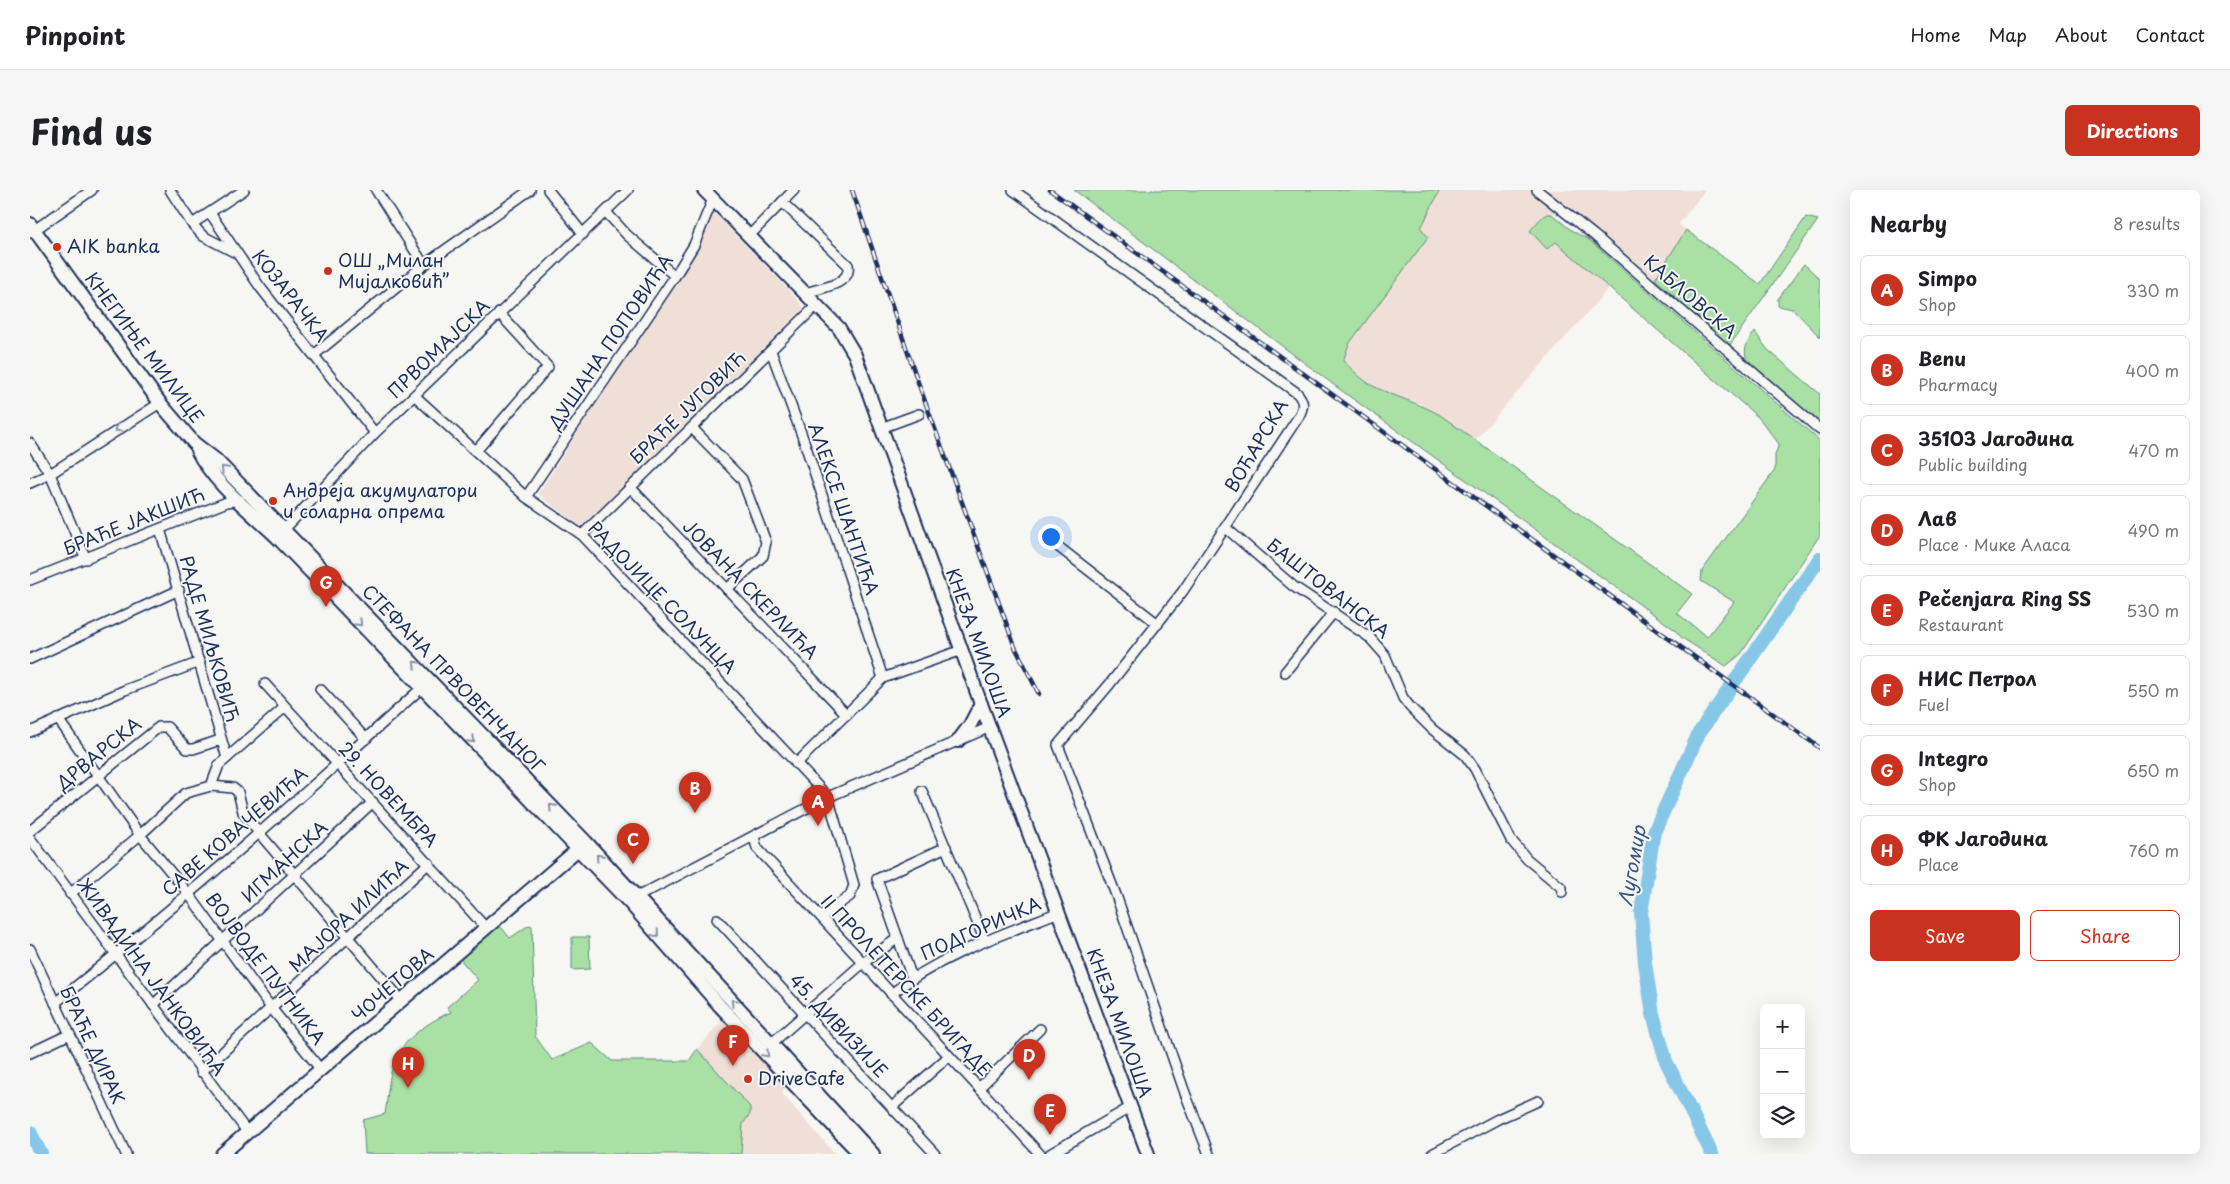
<!DOCTYPE html>
<html lang="en">
<head>
<meta charset="utf-8">
<style>
	body { margin:0; font-family:"Playpen Sans",sans-serif; background:#f6f6f6; color:#202124 }
	.controls { position:absolute; right:15px; bottom:15px; display:grid; overflow:hidden; border-radius:8px; box-shadow:0 5px 20px #0002 }
	.controls button { width:45px; height:45px; display:grid; place-items:center; padding:0; border:0; border-bottom:1px solid #e0e0e0; background:#fff; color:#202124; font:25px sans-serif }
	.you { position:absolute; left:1020px; top:346px; width:18px; height:18px; margin:-12px; border:4px solid #fff; border-radius:50%; background:#1a73e8; box-shadow:0 0 0 8px #1a73e833 }
	.badge { display:grid; place-items:center; width:32px; height:32px; border-radius:50%; background:#c8321e; color:#fff; font-size:16px; font-weight:700 }
	.pin { position:absolute; translate:-50% -41px; filter:drop-shadow(0 1px 2px #0008) }
	.pin::after { content:''; position:absolute; top:26px; width:18px; height:15px; background:inherit; clip-path:polygon(0 0,100% 0,50% 100%) }
	.list { margin:0; padding:0; list-style:none }
	h2 { display:flex; justify-content:space-between; align-items:center; height:65px; margin:0; padding:0 20px; font-size:21px }
	h2 small { font-size:16px; font-weight:400; color:#757577 }
	.list li { display:grid; grid-template-columns:32px 1fr auto; gap:15px; align-items:center; box-sizing:border-box; height:70px; margin:0 10px 10px; padding:0 10px; border:1px solid #e0e0e0; border-radius:8px }
	.list b { display:block; font-size:19px; white-space:nowrap }
	.list p { margin:0; font-size:16px; white-space:nowrap; color:#757577 }
	.list em { font-size:16px; font-style:normal; color:#757577 }
	.actions { display:flex; gap:10px; padding:15px 20px }
	.actions a { flex:1; padding:11px 0; border:1px solid #c8321e; border-radius:8px; text-align:center; font-size:18px; color:#c8321e }
	.actions .main { background:#c8321e; color:#fff }
	.icon { flex:none; width:28px; height:28px; fill:none; stroke:currentColor; stroke-width:2; stroke-linecap:round; stroke-linejoin:round }
	.map { position:relative; flex:none; width:1790px; height:964px; overflow:hidden; border-radius:8px }
	header { display:flex; align-items:center; gap:30px; box-sizing:border-box; height:70px; padding:0 25px; background:#fff; border-bottom:1px solid #e0e0e0 }
	header strong { font-size:24px }
	nav { display:flex; gap:28px; margin-inline-start:auto; font-size:18px }
	.intro { display:flex; align-items:center; justify-content:space-between; box-sizing:border-box; height:120px; padding:0 30px }
	h1 { margin:0; font-size:35px }
	.button { padding:12px 22px; border-radius:8px; background:#c8321e; color:#fff; font-size:18px; font-weight:700 }
	main { display:flex; gap:30px; padding:0 30px }
	aside { flex:1; background:#fff; border-radius:8px; box-shadow:0 5px 20px #0002 }
	.map>svg:first-child { display:block }
	.built { fill:#efdfd7 }
	.green { fill:#a9e0a4; stroke:#628881 }
	.lines { fill:none; stroke-linecap:round; stroke-linejoin:round }
	.river { stroke:#86c6e7; stroke-width:14 }
	.street-casing { stroke:#1b2f5e; stroke-width:12 }
	.secondary-casing { stroke:#1b2f5e; stroke-width:16 }
	.street { stroke:#f6f6f2; stroke-width:9 }
	.secondary { stroke:#f6f6f2; stroke-width:12 }
	.rail-casing { stroke:#1b2f5e; stroke-width:4.5 }
	.rail { stroke:#f6f6f2; stroke-width:2.5; stroke-dasharray:8; stroke-linecap:butt }
	.oneway { stroke:#8892a8 }
	.poi-dot { fill:#c8321e; stroke:#f6f6f2; stroke-width:2 }
	.labels { text-anchor:middle; stroke-width:4; stroke-linejoin:round; paint-order:stroke }
	.poi-label { font-size:18px; fill:#1b2f5e; stroke:#f6f6f2; text-anchor:start }
	.street-label { font-size:18px; fill:#1b2f5e; stroke:#f6f6f2 }
	.water-label { font-size:19px; font-style:italic; fill:#365580; stroke:#f6f6f2 }
</style>
</head>
<body>
<header>
<strong>Pinpoint</strong>
<nav><a>Home</a><a>Map</a><a>About</a><a>Contact</a></nav>
</header>
<div class="intro"><h1>Find us</h1><a class="button">Directions</a></div>
<main>
<div class="map">
<svg width="1790" height="964" viewBox="0 0 1790 964">
	<rect width="100%" height="100%" fill="#f6f6f2"/>
	<filter id="ink" filterUnits="userSpaceOnUse"><feTurbulence type="fractalNoise" baseFrequency=".02" numOctaves="2"/><feDisplacementMap in="SourceGraphic" scale="10" xChannelSelector="R" yChannelSelector="G"/><feConvolveMatrix kernelMatrix="1 2 1 2 8 2 1 2 1" color-interpolation-filters="sRGB"/></filter>
	<g filter="url(#ink)">
		<g class="built">
			<path d="M1410 0H1500L1525 19 1524 24 1511 27 1500 41 1526 52 1579 98 1445 250 1391 214 1369 208 1341 195 1313 171 1319 154 1391 38Z"/>
			<path d="M1515 0H1675L1649 34 1656 40 1625 89Z"/>
			<path d="M683 22 757 98 774 118 551 337 508 304 665 60Z"/>
			<path d="M689 819 758 895 753 900V905L805 964H711L713 934 720 924 667 859 691 832Z"/>
		</g>
		<g class="green">
			<path d="M1044 0H1410L1391 38 1398 47 1319 154 1313 171C1322 179 1332 190 1343 196 1365 207 1389 213 1410 225L1662 404 1647 423 1677 447 1704 412 1671 391 1672 381 1745 280V265L1749 254 1729 228 1526 52 1517 59 1500 41C1521 15 1518 22 1540 39 1545 43 1552 46 1558 49L1790 251V345L1711 464 1696 476 1652 448 1644 439 1312 201Z"/>
			<path d="M1776 27 1788 30 1700 155 1695 153 1625 89 1656 40 1730 94Z"/>
			<path d="M1774 74 1790 89V147L1763 119 1748 116V109Z"/>
			<path d="M1725 142 1737 159 1790 204V232L1723 178C1711 165 1714 155 1725 142Z"/>
			<path d="M467 732 480 748 499 735 502 736 505 846 522 870 562 853 582 871H659L667 859 720 917V924L713 934 711 964H335L333 930 355 924C358 907 358 886 365 870 374 848 400 831 421 822L417 817 448 790 428 767Z"/>
			<path d="M542 747H559L560 779 542 780Z"/>
		</g>
		<g class="lines">
			<g class="river">
				<path d="M0 942 11 964"/>
				<path d="M1682 964 1636 871 1623 824 1615 773 1611 723 1624 642 1669 543 1790 368"/>
			</g>
			<defs>
				<g id="street">
					<path d="M140 0 162 34 173 46 204 62"/>
					<path d="M346 0 394 75"/>
					<path d="M518 0 553 44"/>
					<path d="M983 0 1267 203C1274 211 1274 216 1269 226L1153 401 1079 495 1028 555 1086 705 1155 903 1179 964"/>
					<path d="M1507 0 1565 46 1790 240"/>
					<path d="M752 12 818 75C822 95 790 98 775 103"/>
					<path d="M576 22 597 45 645 86"/>
					<path d="M180 23 230 97 345 243"/>
					<path d="M162 34 214 0"/>
					<path d="M0 43 62 0"/>
					<path d="M719 46 764 0"/>
					<path d="M741 161 774 251 853 488"/>
					<path d="M284 165 394 75 500 0"/>
					<path d="M385 206 496 307 552 345 798 607 824 695 820 706 791 727"/>
					<path d="M662 238 712 289 736 352 733 366 697 399"/>
					<path d="M851 238 889 224"/>
					<path d="M0 253 20 284 56 369"/>
					<path d="M446 261 518 177 469 123"/>
					<path d="M0 293 20 284 130 213"/>
					<path d="M600 297 817 525"/>
					<path d="M496 307 645 86 664 55 683 9"/>
					<path d="M1196 338 1263 396 1339 447 1355 465 1373 508 1380 517 1402 539 1435 565 1445 579 1481 650 1497 669 1532 698V702"/>
					<path d="M130 339 197 568"/>
					<path d="M251 343 345 243 598 0"/>
					<path d="M552 345 787 115"/>
					<path d="M1017 348 1128 434"/>
					<path d="M0 390 197 312 210 310"/>
					<path d="M0 469 149 400"/>
					<path d="M1255 482 1304 422"/>
					<path d="M235 494 456 738"/>
					<path d="M290 499 336 549"/>
					<path d="M28 529 110 645 158 703 242 819 291 880"/>
					<path d="M0 542 95 500 170 472"/>
					<path d="M766 574 853 488 932 460"/>
					<path d="M181 596 203 598 208 602 213 622 229 643 372 811"/>
					<path d="M892 601 955 751"/>
					<path d="M0 641 129 537H137L157 559H163L190 550"/>
					<path d="M724 647 727 658 1010 964"/>
					<path d="M0 648 218 943"/>
					<path d="M40 704 110 645 156 603 181 596 189 575 255 517"/>
					<path d="M603 709 798 607 960 537"/>
					<path d="M687 729 905 964"/>
					<path d="M0 759 96 964"/>
					<path d="M882 788 847 689 916 657"/>
					<path d="M861 804C911 765 971 745 1029 722"/>
					<path d="M25 813C153 712 275 604 396 494"/>
					<path d="M123 815 343 612"/>
					<path d="M742 853 833 773 868 748"/>
					<path d="M0 863 38 845"/>
					<path d="M171 882 399 673"/>
					<path d="M949 898 1010 839"/>
					<path d="M862 917 919 866"/>
					<path d="M1020 964 1101 917"/>
					<path d="M1402 964 1468 929 1508 911"/>
				</g>
				<g id="secondary">
					<path d="M674 0 809 138 825 165 951 514 1118 964"/>
					<path d="M0 34 130 213 164 253 186 270 556 652 843 964"/>
					<path d="M167 260C184 294 220 321 247 347L599 712 690 816 830 964"/>
					<path d="M928 551 940 535 951 514"/>
					<path d="M192 964 554 654"/>
				</g>
			</defs>
			<use href="#street" class="street-casing"/>
			<use href="#secondary" class="secondary-casing"/>
			<use href="#street" class="street"/>
			<use href="#secondary" class="secondary"/>
			<defs>
				<g id="rail">
					<path d="M822 0 889 195 985 457 1009 504"/>
					<path d="M1020 0 1790 558"/>
				</g>
			</defs>
			<use href="#rail" class="rail-casing"/>
			<use href="#rail" class="rail"/>
		</g>
		<defs><path id="oneway-chevron" d="M-2-3.5L2.5 0L-2 3.5" fill="none" stroke-width="1.6" stroke-linecap="round" stroke-linejoin="round" transform="scale(1.25)"/></defs>
		<g class="oneway">
			<use href="#oneway-chevron" transform="translate(88 239) rotate(146)"/>
			<use href="#oneway-chevron" transform="translate(194 279) rotate(-134)"/>
			<use href="#oneway-chevron" transform="translate(329 433) rotate(46)"/>
			<use href="#oneway-chevron" transform="translate(386 474) rotate(-135)"/>
			<use href="#oneway-chevron" transform="translate(442 550) rotate(46)"/>
			<use href="#oneway-chevron" transform="translate(522 617) rotate(-134)"/>
			<use href="#oneway-chevron" transform="translate(569 667) rotate(-132)"/>
			<use href="#oneway-chevron" transform="translate(626 744) rotate(49)"/>
			<use href="#oneway-chevron" transform="translate(704 812) rotate(-133)"/>
			<use href="#oneway-chevron" transform="translate(736 864) rotate(46)"/>
		</g>
	</g>
	<g class="poi-dot">
		<circle cx="27" cy="57" r="5"/>
		<circle cx="298" cy="81" r="5"/>
		<circle cx="243" cy="311" r="5"/>
		<circle cx="718" cy="889" r="5"/>
	</g>
	<g class="labels">
		<g class="poi-label">
			<text x="37" y="63">AIK banka</text>
			<text x="308" y="77">ОШ „Милан<tspan x="308" dy="21">Мијалковић”</tspan></text>
			<text x="253" y="307">Андреја акумулатори<tspan x="253" dy="21">и соларна опрема</tspan></text>
			<text x="728" y="895">DriveCafe</text>
		</g>
		<g class="street-label">
			<text transform="translate(260 106) rotate(52)" y="6">КОЗАРАЧКА</text>
			<text transform="translate(1660 107) rotate(41)" y="6">КАБЛОВСКА</text>
			<text transform="translate(581 152) rotate(-56)" y="6">ДУШАНА ПОПОВИЋА</text>
			<text transform="translate(114 158) rotate(53)" y="6">КНЕГИЊЕ МИЛИЦЕ</text>
			<text transform="translate(409 159) rotate(-44)" y="6">ПРВОМАЈСКА</text>
			<text transform="translate(658 218) rotate(-44)" y="6">БРАЋЕ ЈУГОВИЋ</text>
			<text transform="translate(1227 256) rotate(-59)" y="6">ВОЋАРСКА</text>
			<text transform="translate(813 319) rotate(71)" y="6">АЛЕКСЕ ШАНТИЋА</text>
			<text transform="translate(104 332) rotate(-22)" y="6">БРАЋЕ ЈАКШИЋ</text>
			<text transform="translate(1298 399) rotate(38)" y="6">БАШТОВАНСКА</text>
			<text transform="translate(720 400) rotate(46)" y="6">ЈОВАНА СКЕРЛИЋА</text>
			<text transform="translate(632 408) rotate(46)" y="6">РАДОЈИЦЕ СОЛУНЦА</text>
			<text transform="translate(179 449) rotate(74)" y="6">РАДЕ МИЉКОВИЋ</text>
			<text transform="translate(948 453) rotate(70)" y="6">КНЕЗА МИЛОША</text>
			<text transform="translate(423 489) rotate(46)" y="6">СТЕФАНА ПРВОВЕНЧАНОГ</text>
			<text transform="translate(69 564) rotate(-39)" y="6">ДРВАРСКА</text>
			<text transform="translate(358 605) rotate(47)" y="6">29. НОВЕМБРА</text>
			<text transform="translate(205 642) rotate(-41)" y="6">САВЕ КОВАЧЕВИЋА</text>
			<text transform="translate(255 672) rotate(-43)" y="6">ИГМАНСКА</text>
			<text transform="translate(319 726) rotate(-43)" y="6">МАЈОРА ИЛИЋА</text>
			<text transform="translate(951 739) rotate(-24)" y="6">ПОДГОРИЧКА</text>
			<text transform="translate(235 779) rotate(53)" y="6">ВОЈВОДЕ ПУТНИКА</text>
			<text transform="translate(121 787) rotate(54)" y="6">ЖИВАДИНА ЈАНКОВИЋА</text>
			<text transform="translate(363 795) rotate(-41)" y="6">ЧОЧЕТОВА</text>
			<text transform="translate(876 796) rotate(47)" y="6">II ПРОЛЕТЕРСКЕ БРИГАДЕ</text>
			<text transform="translate(1089 833) rotate(70)" y="6">КНЕЗА МИЛОША</text>
			<text transform="translate(808 836) rotate(47)" y="6">45. ДИВИЗИЈЕ</text>
			<text transform="translate(62 855) rotate(65)" y="6">БРАЋЕ ДИРАК</text>
		</g>
		<g class="water-label">
			<text transform="translate(1602 676) rotate(-80)" y="7">Лугомир</text>
		</g>
	</g>
</svg>
<div class="controls">
<button>+</button>
<button>−</button>
<button><svg class="icon" aria-label="layers" viewBox="0 0 24 24"><path d="M12 4l9 5-9 5-9-5zM3 14l9 5 9-5"/></svg></button>
</div>
<div class="you"></div>
<div class="pin badge" style="left:788px;top:636px">A</div>
<div class="pin badge" style="left:665px;top:623px">B</div>
<div class="pin badge" style="left:603px;top:674px">C</div>
<div class="pin badge" style="left:999px;top:890px">D</div>
<div class="pin badge" style="left:1020px;top:945px">E</div>
<div class="pin badge" style="left:703px;top:876px">F</div>
<div class="pin badge" style="left:296px;top:417px">G</div>
<div class="pin badge" style="left:378px;top:898px">H</div>
</div>
<aside>
<h2>Nearby<small>8 results</small></h2>
<ul class="list">
<li><span class="badge">A</span><div><b>Simpo</b><p>Shop</p></div><em>330 m</em></li>
<li><span class="badge">B</span><div><b>Benu</b><p>Pharmacy</p></div><em>400 m</em></li>
<li><span class="badge">C</span><div><b>35103 Јагодина</b><p>Public building</p></div><em>470 m</em></li>
<li><span class="badge">D</span><div><b>Лав</b><p>Place · Мике Аласа</p></div><em>490 m</em></li>
<li><span class="badge">E</span><div><b>Pečenjara Ring SS</b><p>Restaurant</p></div><em>530 m</em></li>
<li><span class="badge">F</span><div><b>НИС Петрол</b><p>Fuel</p></div><em>550 m</em></li>
<li><span class="badge">G</span><div><b>Integro</b><p>Shop</p></div><em>650 m</em></li>
<li><span class="badge">H</span><div><b>ФК Јагодина</b><p>Place</p></div><em>760 m</em></li>
</ul>
<div class="actions"><a class="main">Save</a><a>Share</a></div>
</aside>
</main>
</body>
</html>
